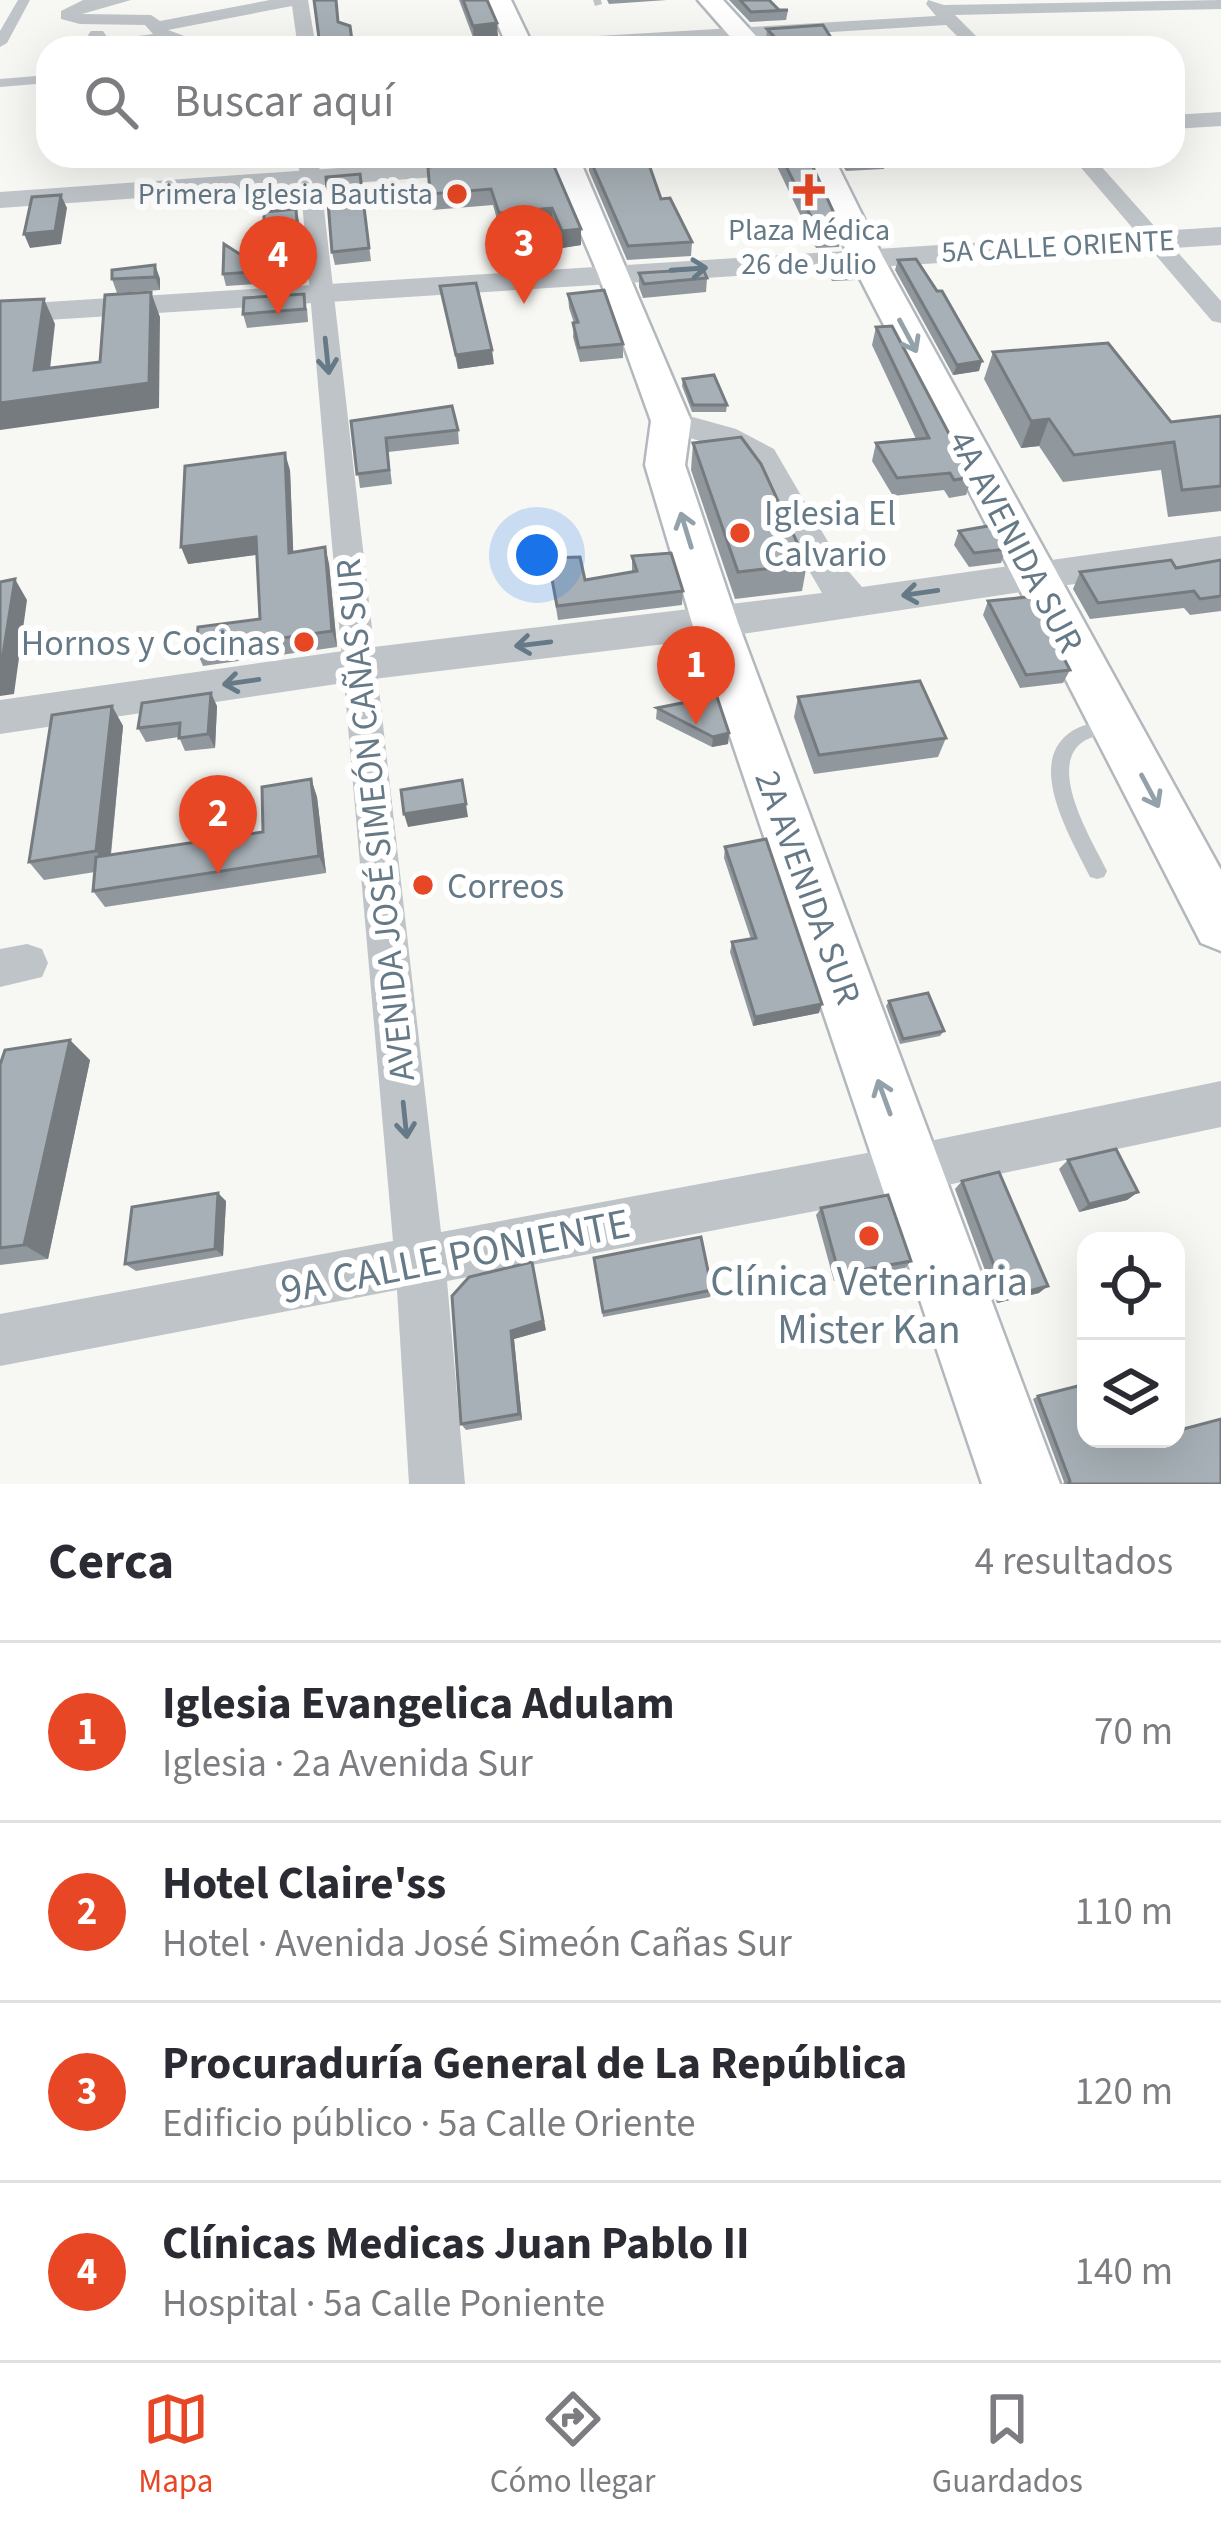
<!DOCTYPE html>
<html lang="es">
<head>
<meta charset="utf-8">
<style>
	body { margin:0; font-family:"Source Sans 3",sans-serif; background:#f7f7f7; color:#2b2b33 }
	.controls { position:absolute; right:36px; bottom:36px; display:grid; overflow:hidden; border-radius:24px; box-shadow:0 12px 48px #0002 }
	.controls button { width:108px; height:108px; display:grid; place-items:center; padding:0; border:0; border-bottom:3px solid #e1e1e2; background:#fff; color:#2b2b33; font:60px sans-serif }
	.you { position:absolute; left:537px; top:555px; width:42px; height:42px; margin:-30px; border:9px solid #fff; border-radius:50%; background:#1a73e8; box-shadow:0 0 0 18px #1a73e833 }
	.badge { display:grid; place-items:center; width:78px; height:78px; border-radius:50%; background:#e74724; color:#fff; font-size:39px; font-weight:700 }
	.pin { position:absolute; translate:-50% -99px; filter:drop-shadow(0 3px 6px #0008) }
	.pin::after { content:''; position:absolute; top:63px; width:42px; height:36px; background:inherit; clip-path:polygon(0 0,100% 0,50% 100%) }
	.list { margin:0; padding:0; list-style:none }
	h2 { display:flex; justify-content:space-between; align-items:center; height:156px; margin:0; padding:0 48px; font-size:51px }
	h2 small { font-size:39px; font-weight:400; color:#7c7c81 }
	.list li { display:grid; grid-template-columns:78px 1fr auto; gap:36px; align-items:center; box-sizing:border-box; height:180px; padding:0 48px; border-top:3px solid #e1e1e2 }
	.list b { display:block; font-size:45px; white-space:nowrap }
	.list p { margin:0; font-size:39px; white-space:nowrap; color:#7c7c81 }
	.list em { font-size:39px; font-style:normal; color:#7c7c81 }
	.icon { flex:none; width:66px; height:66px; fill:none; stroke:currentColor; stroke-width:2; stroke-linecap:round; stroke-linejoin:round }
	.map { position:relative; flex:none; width:1221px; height:1484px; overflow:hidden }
	.search { position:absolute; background:#fff; box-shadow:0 12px 48px #0002; left:36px; right:36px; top:36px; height:132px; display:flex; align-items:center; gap:30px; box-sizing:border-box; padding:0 42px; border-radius:36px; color:#7c7c81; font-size:45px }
	.sheet { height:876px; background:#fff }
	nav { display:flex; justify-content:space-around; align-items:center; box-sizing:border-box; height:168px; border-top:3px solid #e1e1e2; background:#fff; font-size:33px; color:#7c7c81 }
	nav a { display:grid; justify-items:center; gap:6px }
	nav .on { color:#e74724 }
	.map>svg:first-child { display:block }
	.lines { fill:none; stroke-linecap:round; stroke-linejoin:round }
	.secondary-casing { stroke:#b2b8bd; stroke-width:5 }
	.service { fill:#bfc4c8; fill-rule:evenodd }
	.pedestrian { fill:#bfc4c8; fill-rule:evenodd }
	.minor { fill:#bfc4c8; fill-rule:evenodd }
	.tertiary { fill:#bfc4c8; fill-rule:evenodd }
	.secondary { fill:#fff; fill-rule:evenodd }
	.wall { fill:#90979d }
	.shaded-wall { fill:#757b7f }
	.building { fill:#a7b0b6; stroke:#757b7f; stroke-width:3 }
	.oneway { stroke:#657986 }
	.oneway2 { stroke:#93a1aa }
	.poi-dot { fill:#e74724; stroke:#fff; stroke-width:4.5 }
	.labels { text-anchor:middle; stroke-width:12; stroke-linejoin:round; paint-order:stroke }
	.far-poi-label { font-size:30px; fill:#657986; stroke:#fff; text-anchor:end }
	.far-street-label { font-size:30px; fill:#657986; stroke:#fff }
	.poi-label { font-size:36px; fill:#657986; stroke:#fff; text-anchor:start }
	.street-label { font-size:36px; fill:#657986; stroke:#fff }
	.near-street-label { font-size:42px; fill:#657986; stroke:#fff }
	.near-poi-label { font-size:42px; fill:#657986; stroke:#fff }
</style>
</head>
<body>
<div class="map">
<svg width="1221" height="1484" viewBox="0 0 1221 1484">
	<rect width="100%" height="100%" fill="#f7f7f4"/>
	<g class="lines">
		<defs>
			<g id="secondary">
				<path d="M487 0H511L534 48H508Z"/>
				<path d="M698 0H723L767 48H740Z"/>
				<path d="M548 156H578L691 421 685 465 738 623 1060 1484H982L692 623 645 465 651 421 598 274Z"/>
				<path d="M803 156H833L883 257 1221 870V951L1201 943 849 257Z"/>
			</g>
		</defs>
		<use href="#secondary" class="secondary-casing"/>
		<g class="service">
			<path d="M593 0H601L602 4 595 6Z"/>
			<path d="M1114 718 1120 720 1123 725 1120 730C1109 733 1094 735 1084 741 1045 766 1093 842 1107 871L1104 877 1097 879 1090 877C1073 841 1026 767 1068 734 1080 724 1099 722 1114 718Z"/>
		</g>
		<g class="pedestrian">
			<path d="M18 0H30L7 43 0 47V31Z"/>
			<path d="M48 75V83L0 87V79Z"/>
		</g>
		<g class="minor">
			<path d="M83 0H131L82 14 151 15 160 21 270 0H308L316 48H298L292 6 168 30 217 48 166 42 96 48 88 35 91 31H103L109 40 153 34 145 25 80 24 61 19V11Z"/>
			<path d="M928 0 944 5 1221 0V9L955 15 988 48H969L946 25 568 48H469L478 43 936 16 926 4Z"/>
			<path d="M298 156H318L441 1232 910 1145 1221 1081V1127L910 1193 447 1281 465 1484H409L397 1290 0 1366V1314L393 1241Z"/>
			<path d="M1071 156H1092L1221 301V323L1212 321Z"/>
			<path d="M27 944 42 949 48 963 42 977 0 987V949Z"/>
		</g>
		<g class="tertiary">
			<path d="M1221 112V126L1173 129V115Z"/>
			<path d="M508 156H631L618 164 0 208V192Z"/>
			<path d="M1221 227V245L0 323V305Z"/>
			<path d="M671 411 736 429 774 449 838 559 862 587 1221 536V562L715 638 357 681 0 734V700L357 649 822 593 747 464 712 445 659 428 654 421 659 414Z"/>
		</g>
		<use href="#secondary" class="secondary"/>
	</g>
	<g class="wall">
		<path d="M459 0H487L498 37 474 40Z"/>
		<path d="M607 0H667L609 4Z"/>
		<path d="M729 0H769L779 10H788L786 20 750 22Z"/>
		<path d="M767 29 835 44V48H773L766 40Z"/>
		<path d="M266 156H297L294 167 269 168Z"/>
		<path d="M325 156H358L359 162 327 164Z"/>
		<path d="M772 156H808L842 231 839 247 816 248Z"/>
		<path d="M836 156H887L884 169 846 171Z"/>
		<path d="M550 157 581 245 562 248 553 224 500 230 493 205 432 210 428 167Z"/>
		<path d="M589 157 661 199 692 242 691 256 627 260 589 171Z"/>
		<path d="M360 174 371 261 335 265 332 252Z"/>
		<path d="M299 222 304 270 267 274 264 261Z"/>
		<path d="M898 260 979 371 953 375 895 270Z"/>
		<path d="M831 261 858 266 856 280 832 281 829 275Z"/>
		<path d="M155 265 160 279V290L117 293 112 279Z"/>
		<path d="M266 271 269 283 226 286 223 274Z"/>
		<path d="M639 273 707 278 706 292 643 298 639 287Z"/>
		<path d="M440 286 494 364 458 369Z"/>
		<path d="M568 294 623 344V358L580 362 573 337 574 323 569 308Z"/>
		<path d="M307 308 308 322 247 328 243 314Z"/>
		<path d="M876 327 972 477 966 495 949 498 944 490 893 496 872 461 876 443 916 439 872 345Z"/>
		<path d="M993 352 1171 422 1221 416V511L1168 517 1161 470 1063 482 1039 446 1021 448 984 379Z"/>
		<path d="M683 379 727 405 726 412H692L682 386Z"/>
		<path d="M351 421 458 430 459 444 388 452 392 484 360 488Z"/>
		<path d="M693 443 807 564 802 591 735 599 691 470Z"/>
		<path d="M290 470 293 552 325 547 329 564 337 647 203 666 196 650 260 619 256 555 188 564Z"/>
		<path d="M959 531 1006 549 1001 563 969 567 954 545Z"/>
		<path d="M632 556 683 591 682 605 558 620 548 558 585 580 632 572Z"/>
		<path d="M1221 560V611L1190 615 1184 608 1090 619 1073 589 1080 572 1176 568Z"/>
		<path d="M988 601 1070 670 1063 683 1020 688 983 615Z"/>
		<path d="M675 636 729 733 728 744 712 747 656 719 657 708 689 702 674 647Z"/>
		<path d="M798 697 946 738 938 757 814 774 794 717Z"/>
		<path d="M112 706 123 726 111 855 263 832 311 779 317 797 326 873 105 907 93 891 95 872 44 880 29 862Z"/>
		<path d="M217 706 215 748 185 751 179 737 146 742 138 728Z"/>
		<path d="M725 847 819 1013 753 1026 730 952 732 942 751 939 724 858Z"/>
		<path d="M889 1001 944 1031 940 1036 900 1044 886 1006Z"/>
		<path d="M90 1060 48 1259 0 1265V1065Z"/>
		<path d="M1068 1160 1138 1192 1127 1200 1079 1212 1059 1169Z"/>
		<path d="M962 1181 1039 1293 997 1303 955 1189Z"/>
		<path d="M226 1201 223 1256 136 1271 125 1264Z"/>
		<path d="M821 1208 911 1261 905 1268 834 1281 816 1215Z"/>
		<path d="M595 1265 712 1290 710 1297 603 1317Z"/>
		<path d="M452 1296 546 1330 514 1339 522 1420 466 1430 461 1424Z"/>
		<path d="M1038 1396 1136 1443 1221 1484H1063L1064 1482 1033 1399Z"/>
	</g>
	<g class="shaded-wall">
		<path d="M497 23 498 37 474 40 473 26Z"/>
		<path d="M61 195 67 208 61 244 30 248 24 234Z"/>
		<path d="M552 208 553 224 500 230 499 213Z"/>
		<path d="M296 209 299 222 304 270 300 258Z"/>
		<path d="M581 229V245L562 248V231Z"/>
		<path d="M155 265 160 279V290L155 277Z"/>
		<path d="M151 292 160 317 159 408 0 430V403L149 383Z"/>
		<path d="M44 299 55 324 47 396 34 370Z"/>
		<path d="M492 350 494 364 458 369 456 355Z"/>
		<path d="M982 361 979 371 953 375 957 365Z"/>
		<path d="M1049 419 1039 446 1021 448 1031 421Z"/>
		<path d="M285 453 290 470 294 570 289 553Z"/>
		<path d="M256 537 261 554 188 564 181 547Z"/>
		<path d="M325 547 329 564 337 647 332 631Z"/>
		<path d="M15 579 27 600 14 694 0 696V674Z"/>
		<path d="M211 693 217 706 215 748 208 734Z"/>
		<path d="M112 706 123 726 109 870 96 851Z"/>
		<path d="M729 733 728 744 712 747 713 737Z"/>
		<path d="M311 779 317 797 326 873 319 856Z"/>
		<path d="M466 804 468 817 408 827 404 814Z"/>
		<path d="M822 1004 819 1013 753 1026 755 1017Z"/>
		<path d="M70 1040 90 1060 48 1259 24 1245Z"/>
		<path d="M1138 1192 1127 1200 1079 1212 1089 1204Z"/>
		<path d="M218 1193 226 1201 223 1256 215 1249Z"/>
		<path d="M532 1262 546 1330 514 1339 522 1420 519 1414 511 1331Z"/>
		<path d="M1048 1286 1039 1293 997 1303 1006 1297Z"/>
	</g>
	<g class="building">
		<path d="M314 0H336L338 22 350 26 353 48H314L313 43 319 38Z"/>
		<path d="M463 0H487L497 23 473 26Z"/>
		<path d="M740 0H769L779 10H788L751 12Z"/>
		<path d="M823 25 835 44 784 47 767 29Z"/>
		<path d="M560 42 563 48 491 47Z"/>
		<path d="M646 156 661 199 670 198 692 242 628 246 589 157Z"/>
		<path d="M781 156H808L842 231 819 233Z"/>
		<path d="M550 157 581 229 562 231 552 208 499 213 491 189 430 194 428 167Z"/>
		<path d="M360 174 369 248 332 252 326 177Z"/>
		<path d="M61 195 55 231 24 234 32 197Z"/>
		<path d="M296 209 300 258 264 261V212Z"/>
		<path d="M224 244 266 271 223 274Z"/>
		<path d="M855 259 858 266 835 268 831 261Z"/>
		<path d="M916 259 937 291H942L982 361 957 365 898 260Z"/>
		<path d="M155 265V277L112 279V270Z"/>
		<path d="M703 269 707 278 644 284 639 273Z"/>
		<path d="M476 283 492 350 456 355 440 286Z"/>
		<path d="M604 290 623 344 579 348 573 323 578 322 568 294Z"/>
		<path d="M151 292 149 383 0 403V301L44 299 34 370 100 362 105 295Z"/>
		<path d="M304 294 305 309 243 314 244 298Z"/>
		<path d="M892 326 972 477 954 480 950 473 897 478 876 443 929 438 876 327Z"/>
		<path d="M1108 343 1171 422 1221 416V486L1182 490 1174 442 1074 455 1049 419 1031 421 993 352Z"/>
		<path d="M714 375 727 405H693L683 379Z"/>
		<path d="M452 406 458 430 386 438 389 470 357 474 351 421Z"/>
		<path d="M741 437 761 464 807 564 738 572 693 443Z"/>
		<path d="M285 453 289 553 325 547 332 631 196 650 198 627 260 619 256 537 181 547 185 466Z"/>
		<path d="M994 525 1006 549 974 553 959 531Z"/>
		<path d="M671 553 683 591 557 606 548 558 580 557 585 580 637 571 632 556Z"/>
		<path d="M1171 560 1176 568 1221 560V596L1200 599 1194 591 1098 603 1080 572Z"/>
		<path d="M15 579 0 673V674V582Z"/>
		<path d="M1027 597 1034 601 1070 670 1026 675 988 601Z"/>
		<path d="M696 634 729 733 713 737 657 708 692 701 675 636Z"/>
		<path d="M920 681 946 738 819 755 798 697Z"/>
		<path d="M211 693 208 734 179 738 180 723 138 728 142 703Z"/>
		<path d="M112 706 96 851 29 862 52 715Z"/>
		<path d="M311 779 319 856 93 891 96 857 263 832 262 787Z"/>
		<path d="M462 780 466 804 404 814 401 790Z"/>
		<path d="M766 839 822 1004 755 1017 732 942 756 938 725 847Z"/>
		<path d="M928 993 944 1031 903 1039 889 1001Z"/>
		<path d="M70 1040 24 1245 0 1248V1065L5 1050Z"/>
		<path d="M1116 1149 1138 1192 1089 1204 1068 1160Z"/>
		<path d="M999 1172 1048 1286 1006 1297 962 1181Z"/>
		<path d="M218 1193 215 1249 125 1264 132 1207Z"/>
		<path d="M888 1195 911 1261 839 1274 821 1208Z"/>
		<path d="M701 1237 712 1290 603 1312 594 1258Z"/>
		<path d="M532 1262 543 1321 511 1331 519 1414 461 1424 452 1296 469 1277Z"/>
		<path d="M1086 1384V1439H1134L1136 1443 1149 1439H1176V1431L1221 1419V1484H1068L1070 1481 1038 1396Z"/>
	</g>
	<defs><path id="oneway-shaft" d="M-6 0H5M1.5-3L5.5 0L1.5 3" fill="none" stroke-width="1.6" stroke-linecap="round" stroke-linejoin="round" transform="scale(3)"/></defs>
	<g class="oneway">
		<use href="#oneway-shaft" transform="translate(689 269) rotate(-4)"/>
		<use href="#oneway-shaft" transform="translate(327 356) rotate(84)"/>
		<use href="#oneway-shaft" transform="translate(920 593) rotate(172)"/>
		<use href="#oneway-shaft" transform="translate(533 644) rotate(173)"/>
		<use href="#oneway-shaft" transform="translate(241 682) rotate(172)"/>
		<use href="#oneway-shaft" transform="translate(405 1120) rotate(84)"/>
	</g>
	<g class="oneway2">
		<use href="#oneway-shaft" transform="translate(908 336) rotate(62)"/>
		<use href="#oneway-shaft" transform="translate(686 530) rotate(-107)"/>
		<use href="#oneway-shaft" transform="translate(1150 791) rotate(62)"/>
		<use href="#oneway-shaft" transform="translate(884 1097) rotate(-110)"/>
	</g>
	<g class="poi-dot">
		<path d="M803 172h12v12h12v12h-12v12h-12v-12h-12v-12h12z"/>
		<circle cx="457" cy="194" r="12"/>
		<circle cx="740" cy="533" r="12"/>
		<circle cx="304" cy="642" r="12"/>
		<circle cx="423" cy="885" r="12"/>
		<circle cx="869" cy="1236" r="12"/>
	</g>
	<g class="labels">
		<g class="far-poi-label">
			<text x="433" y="204">Primera Iglesia Bautista</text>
			<text x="809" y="240" text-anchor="middle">Plaza Médica<tspan x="809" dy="34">26 de Julio</tspan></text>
		</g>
		<g class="far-street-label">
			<text transform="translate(1058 246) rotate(-3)" y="10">5A CALLE ORIENTE</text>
		</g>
		<g class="poi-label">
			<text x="764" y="525">Iglesia El<tspan x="764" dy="41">Calvario</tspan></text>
			<text x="280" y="655" text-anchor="end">Hornos y Cocinas</text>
			<text x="447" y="898">Correos</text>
		</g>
		<g class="street-label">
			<text transform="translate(1017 541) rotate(62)" y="13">4A AVENIDA SUR</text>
			<text transform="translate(374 820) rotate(-96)" y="13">AVENIDA JOSÉ SIMEÓN CAÑAS SUR</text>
			<text transform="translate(809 887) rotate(70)" y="13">2A AVENIDA SUR</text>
		</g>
		<g class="near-street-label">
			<text transform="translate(455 1255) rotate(-11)" y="15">9A CALLE PONIENTE</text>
		</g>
		<g class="near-poi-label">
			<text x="869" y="1295">Clínica Veterinaria<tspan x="869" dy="48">Mister Kan</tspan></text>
		</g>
	</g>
</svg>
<div class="controls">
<button><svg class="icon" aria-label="locate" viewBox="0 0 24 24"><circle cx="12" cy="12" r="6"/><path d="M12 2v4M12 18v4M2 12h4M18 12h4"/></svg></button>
<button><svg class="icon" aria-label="layers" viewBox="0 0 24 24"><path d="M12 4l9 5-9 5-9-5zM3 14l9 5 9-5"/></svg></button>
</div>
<div class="you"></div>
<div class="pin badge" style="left:696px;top:725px">1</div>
<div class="pin badge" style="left:218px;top:874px">2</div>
<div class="pin badge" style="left:524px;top:304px">3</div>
<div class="pin badge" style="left:278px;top:315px">4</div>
<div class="search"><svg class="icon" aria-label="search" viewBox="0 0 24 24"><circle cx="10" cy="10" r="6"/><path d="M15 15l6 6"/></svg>Buscar aquí</div>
</div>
<section class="sheet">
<h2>Cerca<small>4 resultados</small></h2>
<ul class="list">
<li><span class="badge">1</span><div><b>Iglesia Evangelica Adulam</b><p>Iglesia · 2a Avenida Sur</p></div><em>70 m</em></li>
<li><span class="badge">2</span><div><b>Hotel Claire'ss</b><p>Hotel · Avenida José Simeón Cañas Sur</p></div><em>110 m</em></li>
<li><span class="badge">3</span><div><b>Procuraduría General de La República</b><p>Edificio público · 5a Calle Oriente</p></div><em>120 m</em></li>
<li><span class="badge">4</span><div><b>Clínicas Medicas Juan Pablo II</b><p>Hospital · 5a Calle Poniente</p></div><em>140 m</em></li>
</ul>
</section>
<nav>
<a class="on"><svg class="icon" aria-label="map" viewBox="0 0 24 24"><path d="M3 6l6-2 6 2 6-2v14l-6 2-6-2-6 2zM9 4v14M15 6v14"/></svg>Mapa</a>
<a><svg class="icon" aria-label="directions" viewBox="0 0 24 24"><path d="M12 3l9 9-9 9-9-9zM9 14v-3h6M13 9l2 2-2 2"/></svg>Cómo llegar</a>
<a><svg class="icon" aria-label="saved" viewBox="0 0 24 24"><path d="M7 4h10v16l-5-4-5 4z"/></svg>Guardados</a>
</nav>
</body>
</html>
